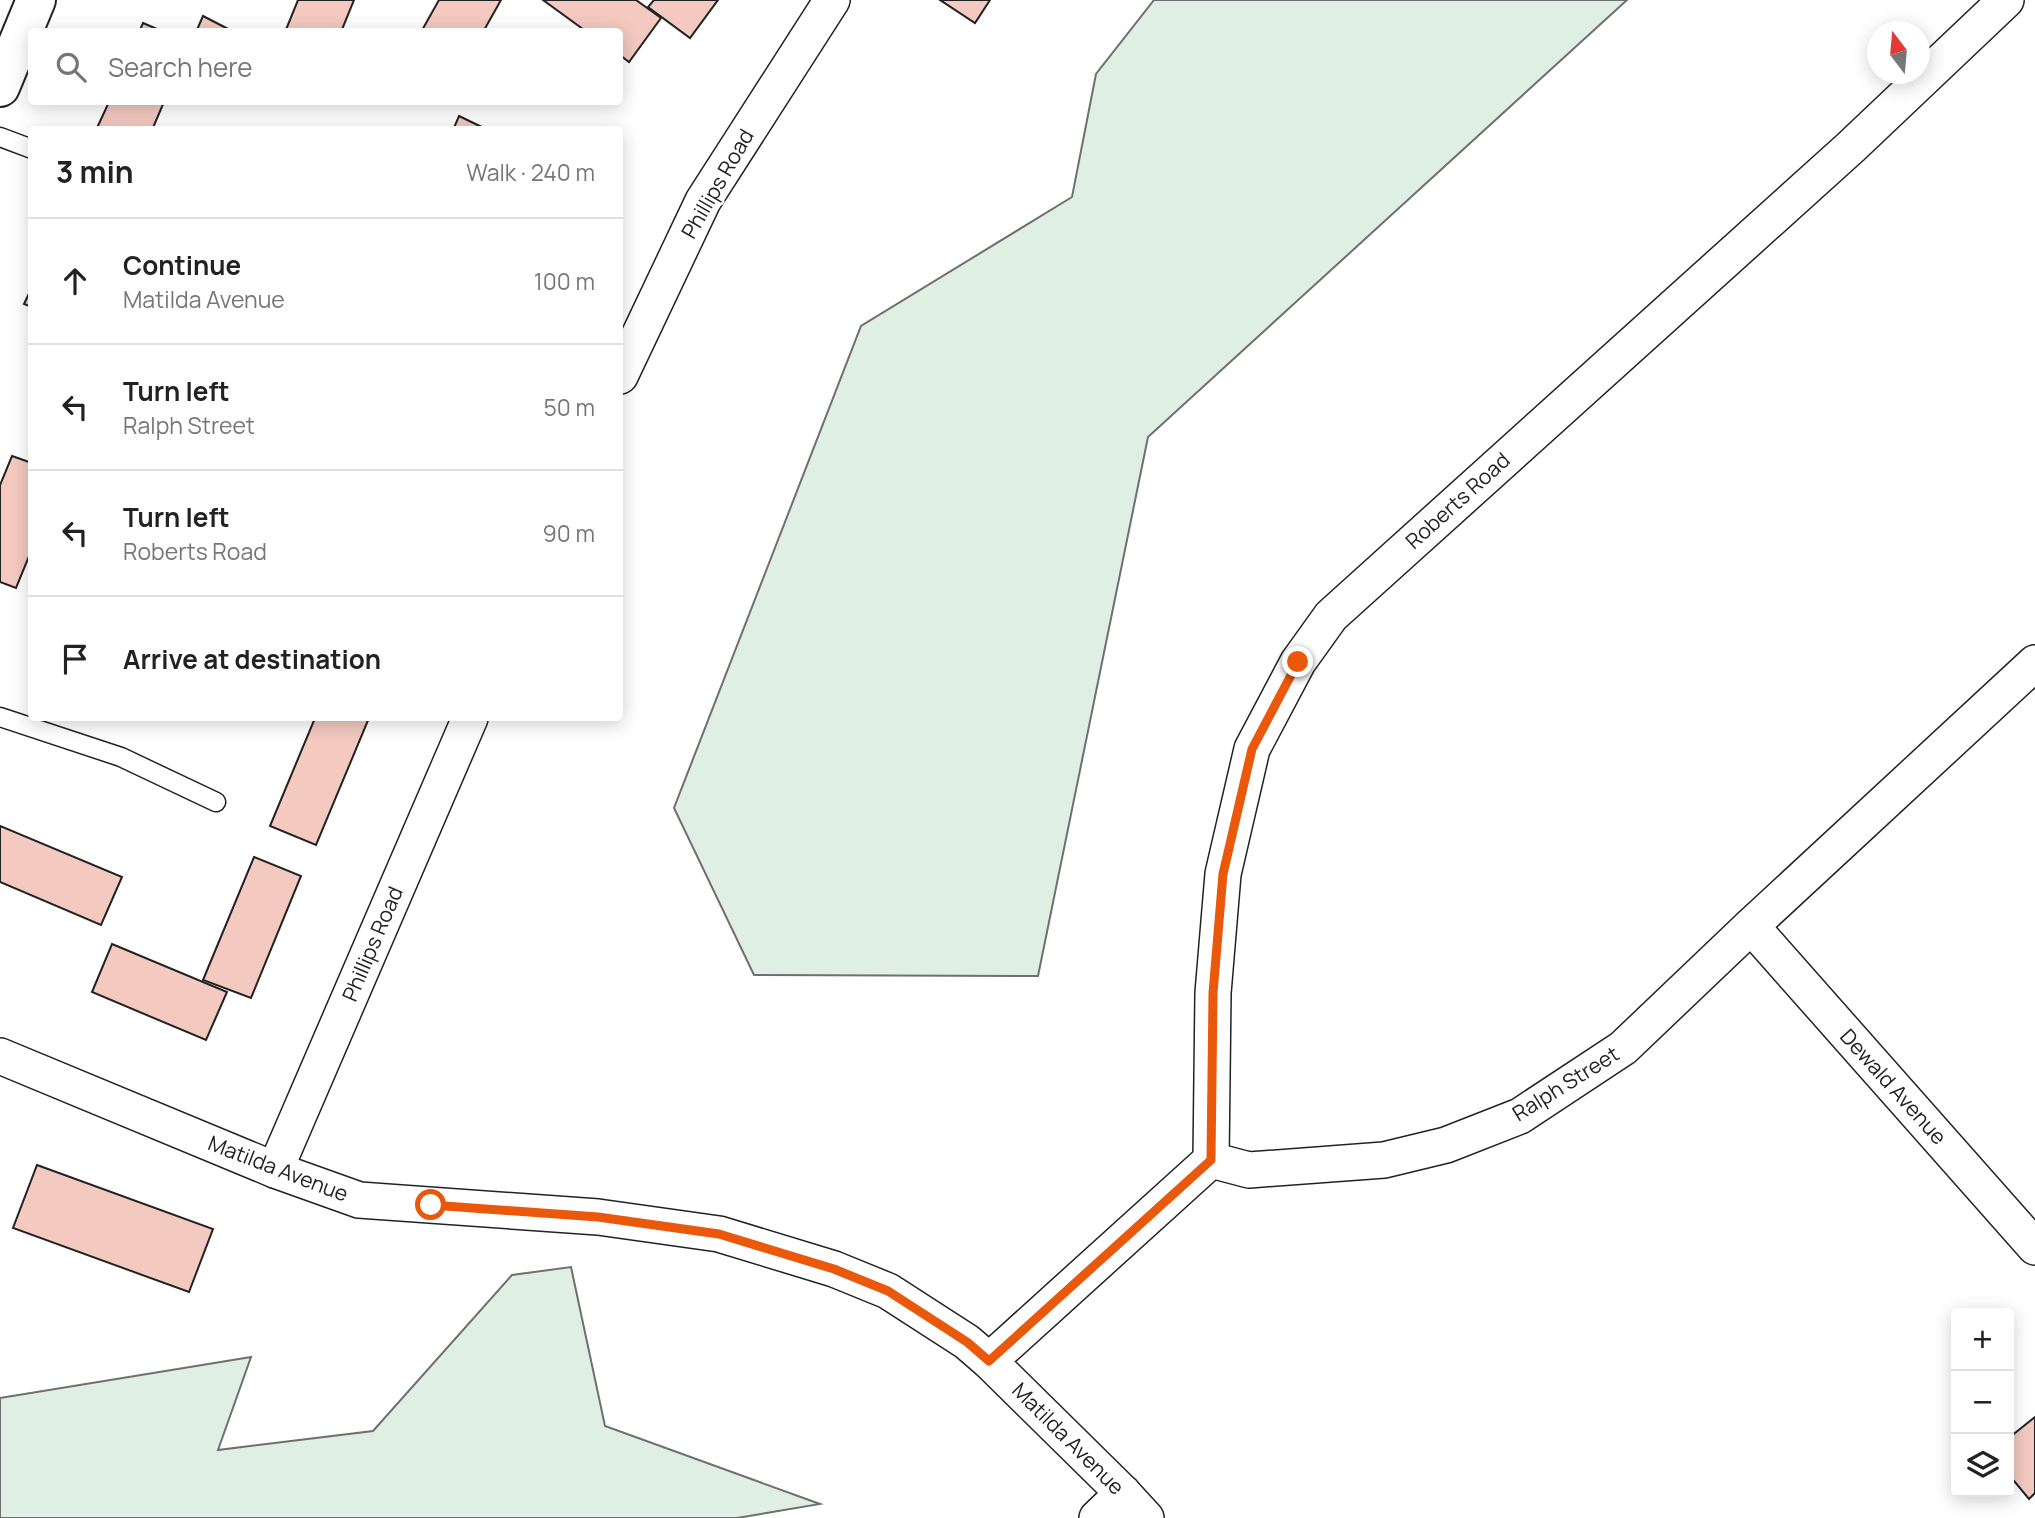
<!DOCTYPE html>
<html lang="en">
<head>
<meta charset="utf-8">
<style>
	body { margin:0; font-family:Manrope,sans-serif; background:#f6f6f6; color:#222 }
	.controls { position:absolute; right:21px; bottom:21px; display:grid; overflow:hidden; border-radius:7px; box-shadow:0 4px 18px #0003 }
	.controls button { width:63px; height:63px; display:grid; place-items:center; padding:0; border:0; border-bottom:2px solid #e0e0e0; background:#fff; color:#222; font:35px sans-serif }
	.compass { position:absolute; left:1867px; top:21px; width:63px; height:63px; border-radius:50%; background:#fff; box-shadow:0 4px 18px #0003; rotate:344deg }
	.stop { position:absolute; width:21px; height:21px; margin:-16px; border:5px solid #ea580c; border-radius:50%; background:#fff }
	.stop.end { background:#ea580c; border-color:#fff; box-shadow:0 2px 7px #0008 }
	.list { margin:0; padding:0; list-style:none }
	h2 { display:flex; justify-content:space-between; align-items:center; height:91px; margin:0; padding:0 28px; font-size:30px }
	h2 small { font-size:23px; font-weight:400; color:#767676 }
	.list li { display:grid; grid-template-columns:46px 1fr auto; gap:21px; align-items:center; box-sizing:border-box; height:126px; padding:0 28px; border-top:2px solid #e0e0e0 }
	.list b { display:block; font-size:26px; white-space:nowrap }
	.list p { margin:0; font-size:23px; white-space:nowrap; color:#767676 }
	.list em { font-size:23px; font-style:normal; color:#767676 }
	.icon { flex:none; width:38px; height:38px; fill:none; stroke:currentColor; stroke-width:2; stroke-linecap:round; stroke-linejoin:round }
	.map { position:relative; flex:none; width:2035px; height:1518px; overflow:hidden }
	.search { position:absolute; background:#fff; box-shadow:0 4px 18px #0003; left:28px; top:28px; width:595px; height:77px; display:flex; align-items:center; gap:18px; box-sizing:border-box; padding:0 24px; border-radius:7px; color:#767676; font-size:26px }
	.panel { position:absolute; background:#fff; box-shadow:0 4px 18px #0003; left:28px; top:126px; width:595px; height:595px; border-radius:7px }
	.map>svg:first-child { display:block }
	.green { fill:#e0efe3; stroke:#6f6f6f; stroke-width:2 }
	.building { fill:#f3c9c0; stroke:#222; stroke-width:2 }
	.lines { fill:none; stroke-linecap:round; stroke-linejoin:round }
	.lane-casing { stroke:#222; stroke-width:21 }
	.street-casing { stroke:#222; stroke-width:38 }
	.secondary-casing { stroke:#222; stroke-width:42 }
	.lane { stroke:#fff; stroke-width:18 }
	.street { stroke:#fff; stroke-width:35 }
	.secondary { stroke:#fff; stroke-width:38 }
	.route { stroke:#ea580c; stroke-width:9 }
	.labels { text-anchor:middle; stroke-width:5; stroke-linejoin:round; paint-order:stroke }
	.street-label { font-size:21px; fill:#222; stroke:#fff }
</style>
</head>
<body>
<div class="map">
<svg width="2035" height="1518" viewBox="0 0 2035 1518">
	<rect width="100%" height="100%" fill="#fff"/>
	<g class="green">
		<path d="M1154 0H1627L1148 437 1038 976 754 975 674 808 861 326 1072 197 1096 74Z"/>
		<path d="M571 1267 605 1426 820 1504 737 1518H0V1398L251 1357 218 1450 373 1431 512 1275Z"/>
	</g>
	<g class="building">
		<path d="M298 0H354L341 32H285Z"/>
		<path d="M439 0H501L483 32H421Z"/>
		<path d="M543 0H636L661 18 629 62 620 55V32H587Z"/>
		<path d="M654 0H718L690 38 648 7Z"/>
		<path d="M940 0H990L975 23Z"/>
		<path d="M203 16 234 32H196Z"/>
		<path d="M143 23 164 32H139Z"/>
		<path d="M109 102H164L152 130H96Z"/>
		<path d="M459 116 488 130H453Z"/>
		<path d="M32 287V307L24 304Z"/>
		<path d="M12 456 32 463V549L16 588 0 582V485Z"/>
		<path d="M315 718H369L316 845 270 826Z"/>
		<path d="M0 826 122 877 101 925 0 882Z"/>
		<path d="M254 857 301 876 251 998 203 980Z"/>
		<path d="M112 944 227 992 206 1040 92 992Z"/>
		<path d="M37 1165 213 1229 189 1292 13 1228Z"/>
		<path d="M2035 1417V1493L2029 1499 2009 1475 2010 1437Z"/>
	</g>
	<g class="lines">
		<defs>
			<g id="lane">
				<path d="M0 137 32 149"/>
				<path d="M0 717 121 757 216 802"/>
			</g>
			<g id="street">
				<path d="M620 376 703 201 832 0"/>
				<path d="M1751 926 2035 1247"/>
				<path d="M0 1056 275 1170 359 1200 598 1217 719 1234 834 1269 888 1291 967 1342 989 1361 1123 1493 1146 1518"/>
				<path d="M1211 1160 1213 993 1223 874 1252 749 1298 662 1331 616 1851 147 2006 0"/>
				<path d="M275 1170 470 718"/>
				<path d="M989 1361 1211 1160 1249 1170 1384 1160 1446 1145 1520 1116 1623 1048 1751 926 2035 663"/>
				<path d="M1097 1518 1123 1493"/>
			</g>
			<path id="secondary" d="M0 87 36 0"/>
		</defs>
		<use href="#lane" class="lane-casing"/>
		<use href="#street" class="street-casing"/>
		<use href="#secondary" class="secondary-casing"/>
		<use href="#lane" class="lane"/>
		<use href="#street" class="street"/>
		<use href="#secondary" class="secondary"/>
	</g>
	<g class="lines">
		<path class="route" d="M431 1205 598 1217 719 1234 834 1269 888 1291 967 1342 989 1361 1211 1160 1213 993 1223 874 1252 749 1298 662"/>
	</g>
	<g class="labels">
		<g class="street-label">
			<text transform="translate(718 184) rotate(-60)" y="7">Phillips Road</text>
			<text transform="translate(1458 501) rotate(-42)" y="7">Roberts Road</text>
			<text transform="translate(373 944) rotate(-67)" y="7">Phillips Road</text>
			<text transform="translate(1566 1084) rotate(-32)" y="7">Ralph Street</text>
			<text transform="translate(1893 1087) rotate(48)" y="7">Dewald Avenue</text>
			<text transform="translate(278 1169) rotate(21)" y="7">Matilda Avenue</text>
			<text transform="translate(1068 1439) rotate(45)" y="7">Matilda Avenue</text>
		</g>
	</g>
</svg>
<div class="controls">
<button>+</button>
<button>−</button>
<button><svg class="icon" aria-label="layers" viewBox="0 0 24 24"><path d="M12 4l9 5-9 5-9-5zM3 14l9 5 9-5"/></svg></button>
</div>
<svg class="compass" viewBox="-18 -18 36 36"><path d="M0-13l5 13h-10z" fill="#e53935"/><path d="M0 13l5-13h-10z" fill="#767676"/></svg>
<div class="stop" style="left:431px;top:1205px"></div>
<div class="stop end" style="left:1298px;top:662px"></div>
<div class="search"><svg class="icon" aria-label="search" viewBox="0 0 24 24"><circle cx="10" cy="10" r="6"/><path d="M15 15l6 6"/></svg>Search here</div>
<section class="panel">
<h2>3 min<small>Walk · 240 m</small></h2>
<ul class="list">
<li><svg class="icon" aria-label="ahead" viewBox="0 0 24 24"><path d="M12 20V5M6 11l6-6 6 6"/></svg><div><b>Continue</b><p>Matilda Avenue</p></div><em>100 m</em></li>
<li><svg class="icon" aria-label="left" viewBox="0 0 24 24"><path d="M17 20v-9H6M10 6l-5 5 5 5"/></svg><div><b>Turn left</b><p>Ralph Street</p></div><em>50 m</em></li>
<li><svg class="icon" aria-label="left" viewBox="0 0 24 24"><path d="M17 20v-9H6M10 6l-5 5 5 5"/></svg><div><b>Turn left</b><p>Roberts Road</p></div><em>90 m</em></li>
<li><svg class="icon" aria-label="arrive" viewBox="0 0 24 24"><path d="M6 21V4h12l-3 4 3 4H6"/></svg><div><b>Arrive at destination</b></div></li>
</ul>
</section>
</div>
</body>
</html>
